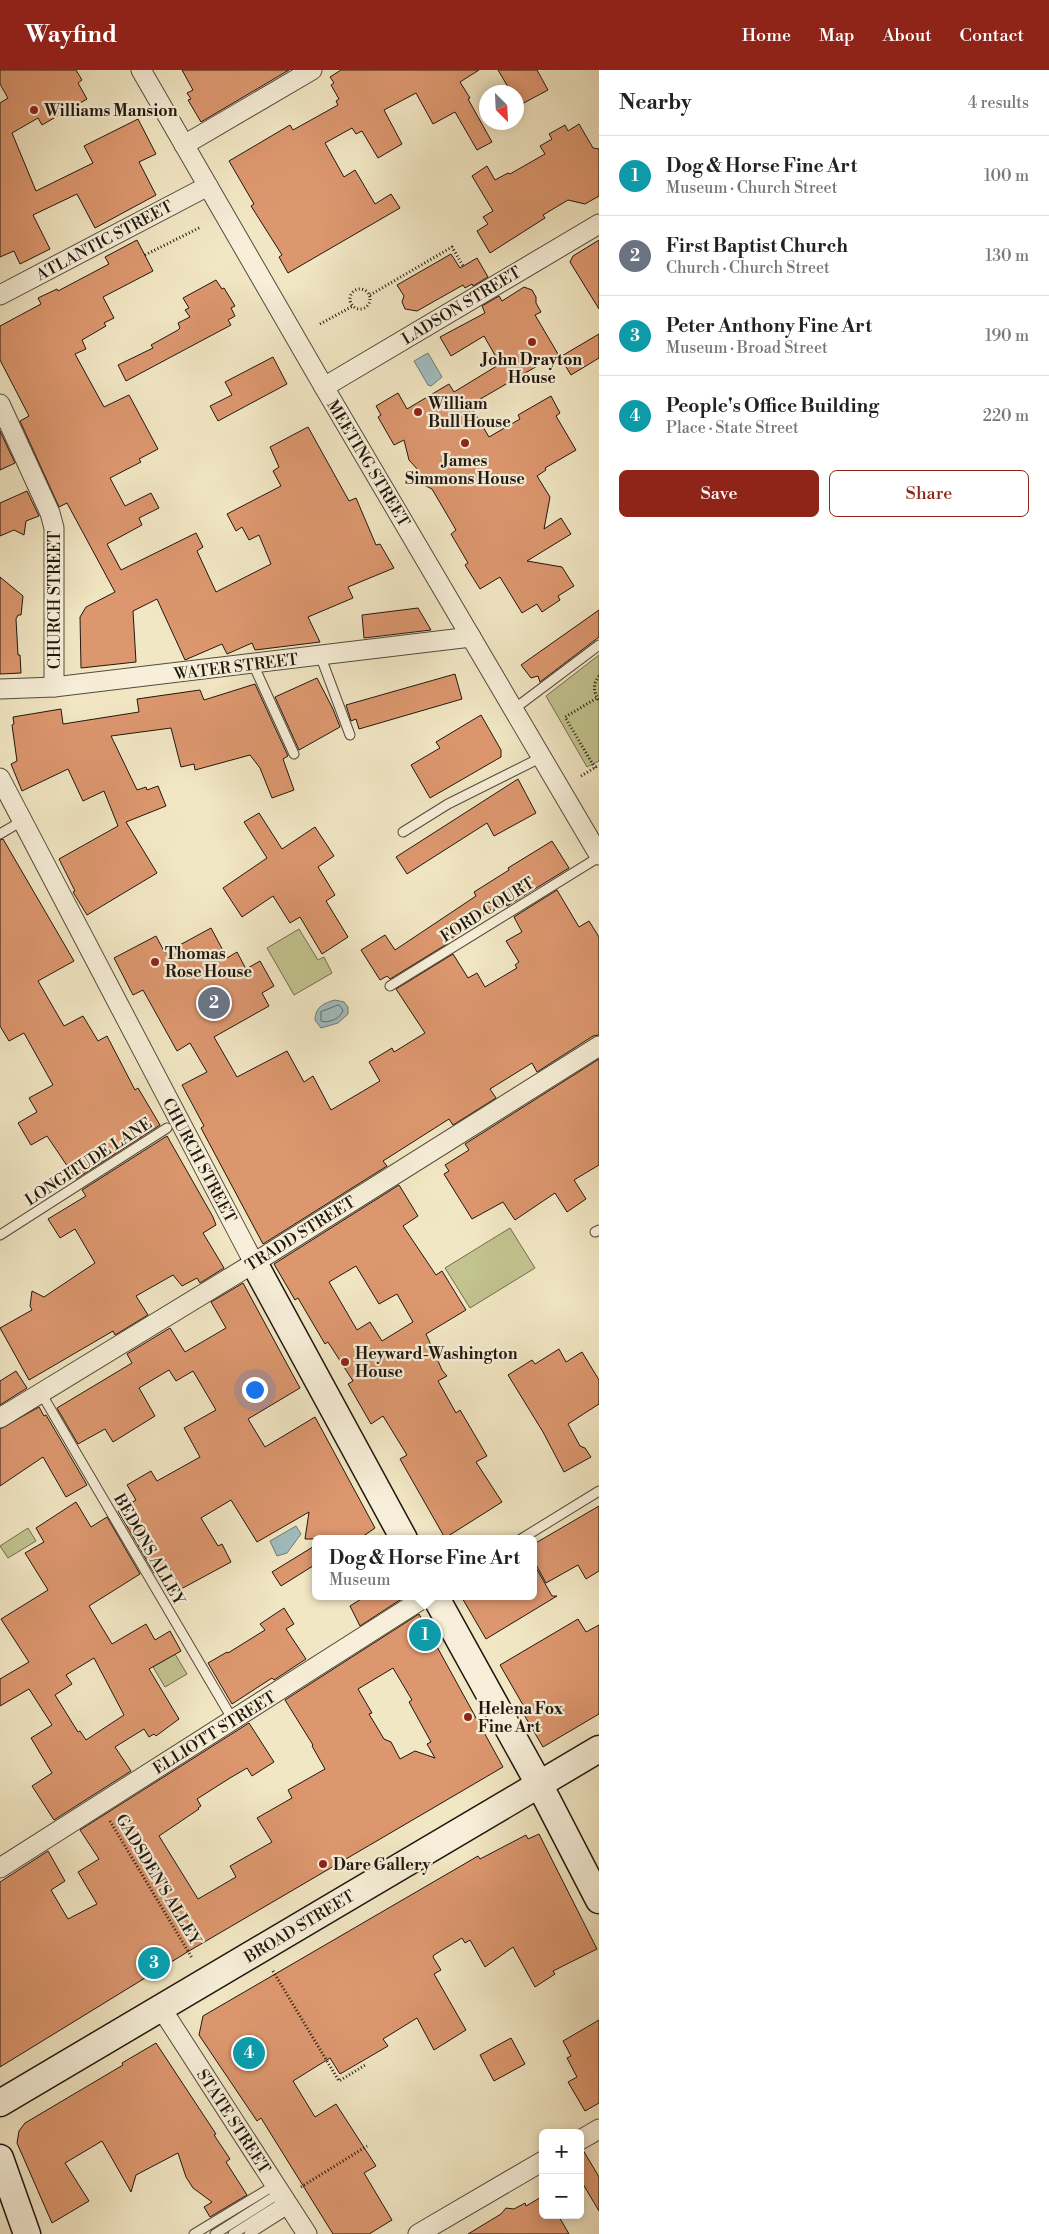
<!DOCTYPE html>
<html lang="en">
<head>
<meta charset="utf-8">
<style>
	body { margin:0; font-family:"Libre Bodoni",serif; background:#f2f2f2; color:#222 }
	.controls { position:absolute; right:15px; bottom:15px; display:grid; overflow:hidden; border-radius:8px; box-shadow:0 2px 12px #0003 }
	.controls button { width:45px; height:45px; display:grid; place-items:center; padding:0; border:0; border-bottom:1px solid #e0e0e0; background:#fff; color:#222; font:25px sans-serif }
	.compass { position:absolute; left:479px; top:15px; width:45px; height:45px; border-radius:50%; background:#fff; box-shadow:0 2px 12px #0003; rotate:156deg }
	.you { position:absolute; left:254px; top:1319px; width:18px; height:18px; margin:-12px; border:4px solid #fff; border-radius:50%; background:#1a73e8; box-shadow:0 0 0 8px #1a73e833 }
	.badge { display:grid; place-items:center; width:32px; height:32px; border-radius:50%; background:#8f2418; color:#fff; font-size:16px; font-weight:700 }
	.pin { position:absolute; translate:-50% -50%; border:2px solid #fff; box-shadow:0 1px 5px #0006 }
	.popup { position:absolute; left:312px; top:1465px; width:225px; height:65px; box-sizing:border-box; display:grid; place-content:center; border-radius:8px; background:#fff; filter:drop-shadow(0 1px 4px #0005); font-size:16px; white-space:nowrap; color:#767676 }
	.popup b { font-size:19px; color:#222 }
	.popup::after { content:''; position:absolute; left:50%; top:100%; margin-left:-10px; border:10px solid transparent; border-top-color:#fff }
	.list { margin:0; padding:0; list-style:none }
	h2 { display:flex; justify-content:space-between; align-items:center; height:65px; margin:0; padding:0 20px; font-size:21px }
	h2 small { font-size:16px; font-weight:400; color:#767676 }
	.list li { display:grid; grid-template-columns:32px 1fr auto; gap:15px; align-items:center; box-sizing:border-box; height:80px; padding:0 20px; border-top:1px solid #e0e0e0 }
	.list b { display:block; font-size:19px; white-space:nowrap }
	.list p { margin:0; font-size:16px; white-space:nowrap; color:#767676 }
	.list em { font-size:16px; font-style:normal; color:#767676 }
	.actions { display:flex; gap:10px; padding:15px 20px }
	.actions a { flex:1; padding:11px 0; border:1px solid #8f2418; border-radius:8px; text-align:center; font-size:18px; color:#8f2418 }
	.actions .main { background:#8f2418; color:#fff }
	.map { position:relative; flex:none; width:599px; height:2164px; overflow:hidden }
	header { display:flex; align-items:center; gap:30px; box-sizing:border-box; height:70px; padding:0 25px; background:#8f2418; color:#fff }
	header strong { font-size:24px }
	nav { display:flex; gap:28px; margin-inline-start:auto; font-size:18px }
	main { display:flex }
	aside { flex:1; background:#fff }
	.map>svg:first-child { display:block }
	.green { fill:#c2c38f; stroke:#716d4e }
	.water { fill:#a0bdbf; stroke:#6d7b78 }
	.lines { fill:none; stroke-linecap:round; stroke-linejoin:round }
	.shore { stroke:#606a66; stroke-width:1 }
	.building { fill:#dd976f; stroke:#20170e; fill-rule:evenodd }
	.lane-casing { stroke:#544b3c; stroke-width:11 }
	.street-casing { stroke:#544b3c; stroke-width:21 }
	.secondary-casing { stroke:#20170e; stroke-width:29 }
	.path { stroke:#20170e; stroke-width:3; stroke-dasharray:1 2.5; stroke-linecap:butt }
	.lane { stroke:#f7efd9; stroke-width:9 }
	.street { stroke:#f7efd9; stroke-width:19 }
	.secondary { stroke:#f7efd9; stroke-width:26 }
	.poi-dot { fill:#8f2418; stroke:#f7efd9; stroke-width:2 }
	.labels { text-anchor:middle; stroke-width:4.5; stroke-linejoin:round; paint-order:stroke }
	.poi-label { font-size:16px; font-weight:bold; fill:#20170e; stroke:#f7efd9; text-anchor:start }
	.street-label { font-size:16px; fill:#20170e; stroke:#f7efd9 }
</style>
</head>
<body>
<header>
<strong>Wayfind</strong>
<nav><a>Home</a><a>Map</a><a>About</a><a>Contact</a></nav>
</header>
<main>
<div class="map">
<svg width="599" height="2164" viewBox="0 0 599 2164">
	<rect width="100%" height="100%" fill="#f2e7c4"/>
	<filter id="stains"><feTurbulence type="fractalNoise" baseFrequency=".004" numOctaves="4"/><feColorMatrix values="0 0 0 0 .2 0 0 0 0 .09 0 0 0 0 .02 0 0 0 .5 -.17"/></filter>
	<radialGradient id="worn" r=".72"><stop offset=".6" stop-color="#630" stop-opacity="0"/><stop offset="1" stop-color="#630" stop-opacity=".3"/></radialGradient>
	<g class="green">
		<path d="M599 585V691L587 697 546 626Z"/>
		<path d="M299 859 318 890 324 887 332 903 294 925 267 878Z"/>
		<path d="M510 1158 535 1198 470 1238 445 1198Z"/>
		<path d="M28 1458 36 1471 8 1488 0 1476Z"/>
		<path d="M175 1584 187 1604 165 1617 153 1597Z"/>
	</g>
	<g class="water">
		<path d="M428 283 442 307 431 316 428 315 414 291Z"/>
		<path d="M335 930 344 932 348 937V944L338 953 321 958 315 950C315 937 324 933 335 930Z"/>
		<path d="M296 1456 301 1464 287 1483 277 1486 270 1471Z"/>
	</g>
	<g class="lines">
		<path class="shore" d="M339 935 343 940C341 948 329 954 321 951V942Z"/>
	</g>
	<g class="building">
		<path d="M0 0H76L82 10 78 13 87 29 42 55 38 48 12 63 36 121 93 93 84 76 138 49 156 84 139 92 156 125 95 158 77 124 33 145 50 179 20 194 14 181 0 187V33L8 28 0 14Z"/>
		<path d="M182 0H289L201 52 188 30 191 29 187 23 193 20Z"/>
		<path d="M341 0H479L460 12 470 28 468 29 492 72 477 80 455 42 433 54 416 23 384 40 402 74 378 88 362 61 356 64 352 58 325 73 344 107 355 100 375 134 391 124 400 138 288 203 279 187 282 185 251 136 254 134 229 91 290 55 293 60 338 35 336 31 339 29 331 15 334 13 330 7Z"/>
		<path d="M498 0H537L548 20 518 36 516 22H511Z"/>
		<path d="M579 54 593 78 599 79V126L585 134 568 130 543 145 545 148 490 183 477 161 488 154 483 147 493 141 472 106 487 96 495 110 508 103 510 104 545 84 540 76 552 69 549 64 565 55 568 61Z"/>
		<path d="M137 170 153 201 103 227 114 248 104 253 106 256 82 270 86 279 75 284 104 337 129 325 158 379 139 389 141 392 110 408 125 436 151 423 159 438 139 448 142 455 107 474 121 500 196 463 203 477 197 481 216 522 271 494 259 465 249 470 242 457 236 461 227 444 281 416 273 401 279 397 270 377 308 357 349 431 356 428 376 475 380 474 394 498 348 517 353 528 308 547 320 572 255 580 252 573 227 584 222 574 185 590 157 529 133 541 136 592 81 598 80 547 86 537 115 522 67 433 59 437 20 351 29 346 0 290V256L41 234 38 228 57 219 58 221 109 194 105 187Z"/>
		<path d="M599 170V239L570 192 573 186Z"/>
		<path d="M451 184 460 198 477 188 488 207 473 216 472 214 465 218 463 215 417 241 405 239 402 232 404 226 397 215Z"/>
		<path d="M216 210 222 219 224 218 235 236 231 238 235 246 228 250 231 255 126 311 118 295 153 278 151 275 178 260 180 258 178 253 190 247 185 240 189 238 183 228Z"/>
		<path d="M524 217 532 220 536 227V233L541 242 535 245 558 284 470 335 489 367 520 349 518 345 551 326 560 343 556 346 576 380 545 398 546 400 537 406 550 427 544 459 561 448 571 464 527 491 562 497 574 516 558 526 560 530 542 542 537 534 522 543 500 507 480 519 465 495 468 493 451 464 456 460 432 419 420 413 419 401 409 390 404 370 394 375 378 347 381 345 376 336 398 323 407 339 449 314 454 322 500 294 484 266 451 286 440 267 485 243 482 236 499 226 502 231Z"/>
		<path d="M599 264V288L571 305 560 287Z"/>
		<path d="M273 287 287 314 218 351 210 336 232 325 225 312Z"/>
		<path d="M0 361 15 393 0 400Z"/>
		<path d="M27 421 39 446 26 451 24 465 14 460 0 466V433Z"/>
		<path d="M0 507 23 526 21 545H18L16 549 18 585H20L21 603 0 604Z"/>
		<path d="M418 538 431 560 364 568 362 545Z"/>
		<path d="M599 540V567L540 612 538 606 531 608 521 595Z"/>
		<path d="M455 604 462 629 359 659 356 649 351 651 346 635Z"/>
		<path d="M317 608 333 639 340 657 299 680 275 627Z"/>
		<path d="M255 614 288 686 283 689 294 720 272 728 260 698 250 685 195 700 194 694 181 697 171 658 111 666 137 720 146 717 147 720 158 716 166 736 126 752 157 803 87 845 73 822 75 821 59 789 118 756 104 721 83 731 68 699 22 721 11 694 17 691 12 655 14 654 13 647 61 639 63 654 139 642 137 629 200 620 204 630Z"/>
		<path d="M481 645 501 680V687L430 728 411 695 440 678 436 672Z"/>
		<path d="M518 709 536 743 494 766 487 753 407 804 396 787Z"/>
		<path d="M259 743 282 779 315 757 334 786 318 797 335 825 326 831 348 867 322 884 300 847 290 853 273 826 242 847 223 818 267 788 244 752Z"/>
		<path d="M3 769 74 891 38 911 64 956 83 946 98 971 107 966 135 1020 138 1018 160 1055 76 1109 47 1066 31 1075 18 1053 37 1042 29 1028 53 1015 24 963 9 971 0 956V770Z"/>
		<path d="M552 771 569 798 507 836 505 831 468 854 470 856 446 872 447 874 390 909 387 906 380 910 361 880 385 865 395 880 476 826 474 822 509 800 508 798Z"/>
		<path d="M557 820 579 857 589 851 599 867V965L593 966 537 1002 532 993 490 1019 496 1028 453 1055 449 1049 383 1091 387 1096 263 1174 201 1058 204 1056 182 1015 207 1002 190 973 177 981 143 920 133 925 114 888 156 866 165 883 211 858 227 888 237 882 246 899 260 891 274 916 262 923 269 936 214 967 237 1007 287 981 304 1012 313 1006 331 1040 380 1011 369 992 392 978 394 982 425 963 396 919 453 884 468 908 477 903 485 917 517 898 515 895 519 892 506 871 522 862 514 847Z"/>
		<path d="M599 989V1095L574 1110 586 1129 567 1142 555 1123 515 1150 503 1132 472 1149 444 1104 449 1101 445 1095 469 1080 465 1074Z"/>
		<path d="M167 1066 213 1147 216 1155 203 1163 224 1198 200 1213 197 1208 182 1216 173 1205 136 1226 148 1245 115 1265 113 1261 29 1310 0 1258 32 1240 30 1236 32 1221 44 1227 95 1193 75 1159 60 1168 48 1149 86 1126 82 1120Z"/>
		<path d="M399 1115 418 1146 403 1156 436 1205 442 1201 466 1240 426 1264 442 1300 447 1306 438 1311 456 1343 460 1340 487 1386 476 1392 502 1432 445 1468 400 1389 407 1385 383 1346 371 1354 348 1314 353 1311 328 1272 325 1274 298 1228 295 1230 274 1194ZM356 1196 379 1234 397 1224 413 1252 382 1271 370 1252 357 1260 329 1212Z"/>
		<path d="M243 1213 300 1318 248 1349 265 1377 315 1347 375 1458 359 1469H305L309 1442 257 1472 231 1430 201 1448 218 1476 222 1474 231 1492 181 1519 168 1495 154 1503 118 1441 136 1430 127 1415 151 1401 157 1411 200 1387 184 1358 216 1340 193 1301 176 1311 169 1300 139 1318 155 1346 113 1372 105 1359 78 1374 57 1338 132 1293 127 1284 170 1258 185 1282 226 1258 211 1232Z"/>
		<path d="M559 1279 566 1292 582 1282 599 1310V1334L568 1354 580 1376 585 1378 591 1387 564 1402 543 1362 508 1305 532 1290 535 1294Z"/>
		<path d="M16 1301 27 1318 0 1335V1311Z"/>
		<path d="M39 1337 44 1346 46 1345 87 1415 66 1427 43 1387 0 1416V1359Z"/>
		<path d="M76 1432 91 1457 107 1447 140 1504 89 1536 112 1574 146 1554 155 1570 170 1561 181 1581 149 1599 179 1649 156 1666 154 1664 149 1667 144 1659 115 1677 131 1701 54 1750 32 1716 52 1703 31 1668 52 1655 29 1619 0 1636V1609L29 1592 1 1549 48 1520 25 1483 44 1472 36 1458ZM94 1588 124 1645 86 1670 80 1661 78 1662 55 1625 72 1614 66 1605Z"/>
		<path d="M599 1436V1501L586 1509 578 1495 546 1513 534 1491V1474Z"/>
		<path d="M316 1475V1494L281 1516 272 1502Z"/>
		<path d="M534 1494 552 1526H557L486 1569 461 1526H534Z"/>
		<path d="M366 1526H406L360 1556 350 1536Z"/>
		<path d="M284 1538 294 1554 286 1559 306 1589 274 1610 272 1608 232 1634 208 1593 227 1582 228 1583 265 1560 260 1554Z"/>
		<path d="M419 1544 503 1697 189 1881 0 1997V1812L48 1781 65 1811 51 1820 68 1849 97 1834 78 1802 99 1789 80 1760 249 1653 274 1692 252 1706 247 1698 230 1708 197 1729 201 1736 198 1738 199 1739 159 1766 198 1829 236 1807 230 1796 272 1772 257 1748 292 1728 288 1720 325 1699 312 1676 313 1675 285 1630ZM393 1598 412 1630 409 1632 431 1672 427 1674 435 1688 415 1681 400 1689 391 1672 384 1669 369 1644 372 1643 358 1619Z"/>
		<path d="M578 1549 586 1562 599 1555V1644L543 1677 523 1643 521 1636 523 1635 500 1595Z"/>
		<path d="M539 1764 597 1879 553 1901 555 1904 535 1917 513 1877 485 1897 470 1870 465 1873 462 1868 434 1885 433 1887 441 1900 434 1904 466 1960 434 1980 417 1948 383 1969 388 1976 340 2004 330 1988 293 2011 315 2047 336 2034 376 2096 364 2103 392 2150 369 2164H333L261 2048 257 2051 199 1965 203 1946 478 1786 480 1789 526 1765 528 1769Z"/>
		<path d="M599 1950V2033L585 2041 568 2012 577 2007 567 1988 571 1986 563 1971Z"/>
		<path d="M511 1968 525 1994 494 2011 480 1985Z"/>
		<path d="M156 1973 216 2064 214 2065 230 2089 226 2092 247 2125 210 2147 204 2137 212 2132 193 2118 186 2107 178 2083 136 2105 131 2122 102 2071 65 2093 89 2131 52 2153 17 2073 19 2061 25 2053 123 1995 122 1993Z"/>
		<path d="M583 2080 599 2107V2141L580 2109V2081Z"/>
		<path d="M543 2126V2145H558L569 2164H468L501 2144 506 2138 514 2139 525 2133 526 2136Z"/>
	</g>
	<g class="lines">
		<defs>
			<g id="lane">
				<path d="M320 585 350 665"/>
				<path d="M253 594 294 684"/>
				<path d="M514 639 599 575"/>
				<path d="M403 762 448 734 542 687"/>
				<path d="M0 764 22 751"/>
				<path d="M390 916 599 787"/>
				<path d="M595 1162 599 1160"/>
				<path d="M0 1165 167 1058"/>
				<path d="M41 1323 233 1650"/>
				<path d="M521 1469 599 1421"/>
				<path d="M194 2164 275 2115"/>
				<path d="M215 2164 280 2123"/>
				<path d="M233 2164 285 2131"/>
				<path d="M249 2164 290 2138"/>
			</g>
			<g id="street">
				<path d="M141 0 324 317 599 785"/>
				<path d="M184 75 312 0"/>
				<path d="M0 225 208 116"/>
				<path d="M324 317 599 154"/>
				<path d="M0 334 50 443 54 458V617"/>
				<path d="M0 619 54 617 471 567"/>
				<path d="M0 708 254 1193"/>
				<path d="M0 1348 254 1193 599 976"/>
				<path d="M0 1798 427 1526"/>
				<path d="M161 1938 307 2164"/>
				<path d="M580 2070 599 2059"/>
				<path d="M418 2164 543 2091"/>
			</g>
			<g id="secondary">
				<path d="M254 1193 404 1469"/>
				<path d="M435 1526 539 1714 599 1830"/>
				<path d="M0 2033 599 1679"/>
				<path d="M0 2088 27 2164"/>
			</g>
		</defs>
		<use href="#lane" class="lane-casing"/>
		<use href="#street" class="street-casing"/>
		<use href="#secondary" class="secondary-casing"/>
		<g class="path">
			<path d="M145 185 201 157"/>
			<circle cx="360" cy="229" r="10"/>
			<path d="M370 225 452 177 463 196"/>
			<path d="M320 254 353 236"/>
			<path d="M599 606C593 614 593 622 599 630"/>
			<path d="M595 698 565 647 597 628"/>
			<path d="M581 706 599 695"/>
			<path d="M110 1751 192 1888"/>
			<path d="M273 1901 339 2011 367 1994"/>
			<path d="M301 2117 367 2076"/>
		</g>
		<use href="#lane" class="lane"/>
		<use href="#street" class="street"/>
		<use href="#secondary" class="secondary"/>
	</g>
	<g class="poi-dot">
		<circle cx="34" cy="40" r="5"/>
		<circle cx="532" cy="272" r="5"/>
		<circle cx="418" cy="342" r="5"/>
		<circle cx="465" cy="373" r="5"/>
		<circle cx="155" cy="892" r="5"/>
		<circle cx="345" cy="1292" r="5"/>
		<circle cx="468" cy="1647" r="5"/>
		<circle cx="323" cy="1794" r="5"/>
	</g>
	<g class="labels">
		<g class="poi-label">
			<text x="44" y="46">Williams Mansion</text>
			<text x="532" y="295" text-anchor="middle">John Drayton<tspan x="532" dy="18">House</tspan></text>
			<text x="428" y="339">William<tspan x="428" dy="18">Bull House</tspan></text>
			<text x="465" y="396" text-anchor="middle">James<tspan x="465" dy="18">Simmons House</tspan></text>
			<text x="165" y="889">Thomas<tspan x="165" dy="18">Rose House</tspan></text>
			<text x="355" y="1289">Heyward-Washington<tspan x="355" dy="18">House</tspan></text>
			<text x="478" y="1644">Helena Fox<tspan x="478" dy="18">Fine Art</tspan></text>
			<text x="333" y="1800">Dare Gallery</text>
		</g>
		<g class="street-label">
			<text transform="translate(104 170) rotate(-28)" y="6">ATLANTIC STREET</text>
			<text transform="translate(461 235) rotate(-31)" y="6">LADSON STREET</text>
			<text transform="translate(369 393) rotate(59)" y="6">MEETING STREET</text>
			<text transform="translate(54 530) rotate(-90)" y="6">CHURCH STREET</text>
			<text transform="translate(236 596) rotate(-7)" y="6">WATER STREET</text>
			<text transform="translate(487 839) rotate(-32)" y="6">FORD COURT</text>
			<text transform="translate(200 1090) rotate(62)" y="6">CHURCH STREET</text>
			<text transform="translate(88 1091) rotate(-33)" y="6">LONGITUDE LANE</text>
			<text transform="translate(300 1163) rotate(-32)" y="6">TRADD STREET</text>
			<text transform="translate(150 1479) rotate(60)" y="6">BEDONS ALLEY</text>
			<text transform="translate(214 1662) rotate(-32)" y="6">ELLIOTT STREET</text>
			<text transform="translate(159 1809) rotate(59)" y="6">GADSDEN'S ALLEY</text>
			<text transform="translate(299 1856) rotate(-31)" y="6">BROAD STREET</text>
			<text transform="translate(234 2051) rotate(57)" y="6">STATE STREET</text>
		</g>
	</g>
	<rect width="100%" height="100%" filter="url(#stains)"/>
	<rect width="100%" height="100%" fill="url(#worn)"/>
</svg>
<div class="controls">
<button>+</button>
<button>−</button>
</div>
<svg class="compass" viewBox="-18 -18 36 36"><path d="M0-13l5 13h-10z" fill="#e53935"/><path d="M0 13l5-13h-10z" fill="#767676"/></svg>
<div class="you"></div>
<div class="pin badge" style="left:425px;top:1565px;background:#0f9aa8">1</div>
<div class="popup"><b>Dog &amp; Horse Fine Art</b>Museum</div>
<div class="pin badge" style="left:214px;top:933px;background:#6b7280">2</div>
<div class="pin badge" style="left:154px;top:1893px;background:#0f9aa8">3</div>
<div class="pin badge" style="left:249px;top:1983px;background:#0f9aa8">4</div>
</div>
<aside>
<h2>Nearby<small>4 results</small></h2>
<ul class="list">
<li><span class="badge" style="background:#0f9aa8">1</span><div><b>Dog &amp; Horse Fine Art</b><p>Museum · Church Street</p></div><em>100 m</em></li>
<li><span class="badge" style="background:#6b7280">2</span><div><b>First Baptist Church</b><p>Church · Church Street</p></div><em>130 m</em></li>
<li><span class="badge" style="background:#0f9aa8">3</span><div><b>Peter Anthony Fine Art</b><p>Museum · Broad Street</p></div><em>190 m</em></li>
<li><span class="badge" style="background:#0f9aa8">4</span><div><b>People's Office Building</b><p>Place · State Street</p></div><em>220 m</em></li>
</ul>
<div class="actions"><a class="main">Save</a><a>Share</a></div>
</aside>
</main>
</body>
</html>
